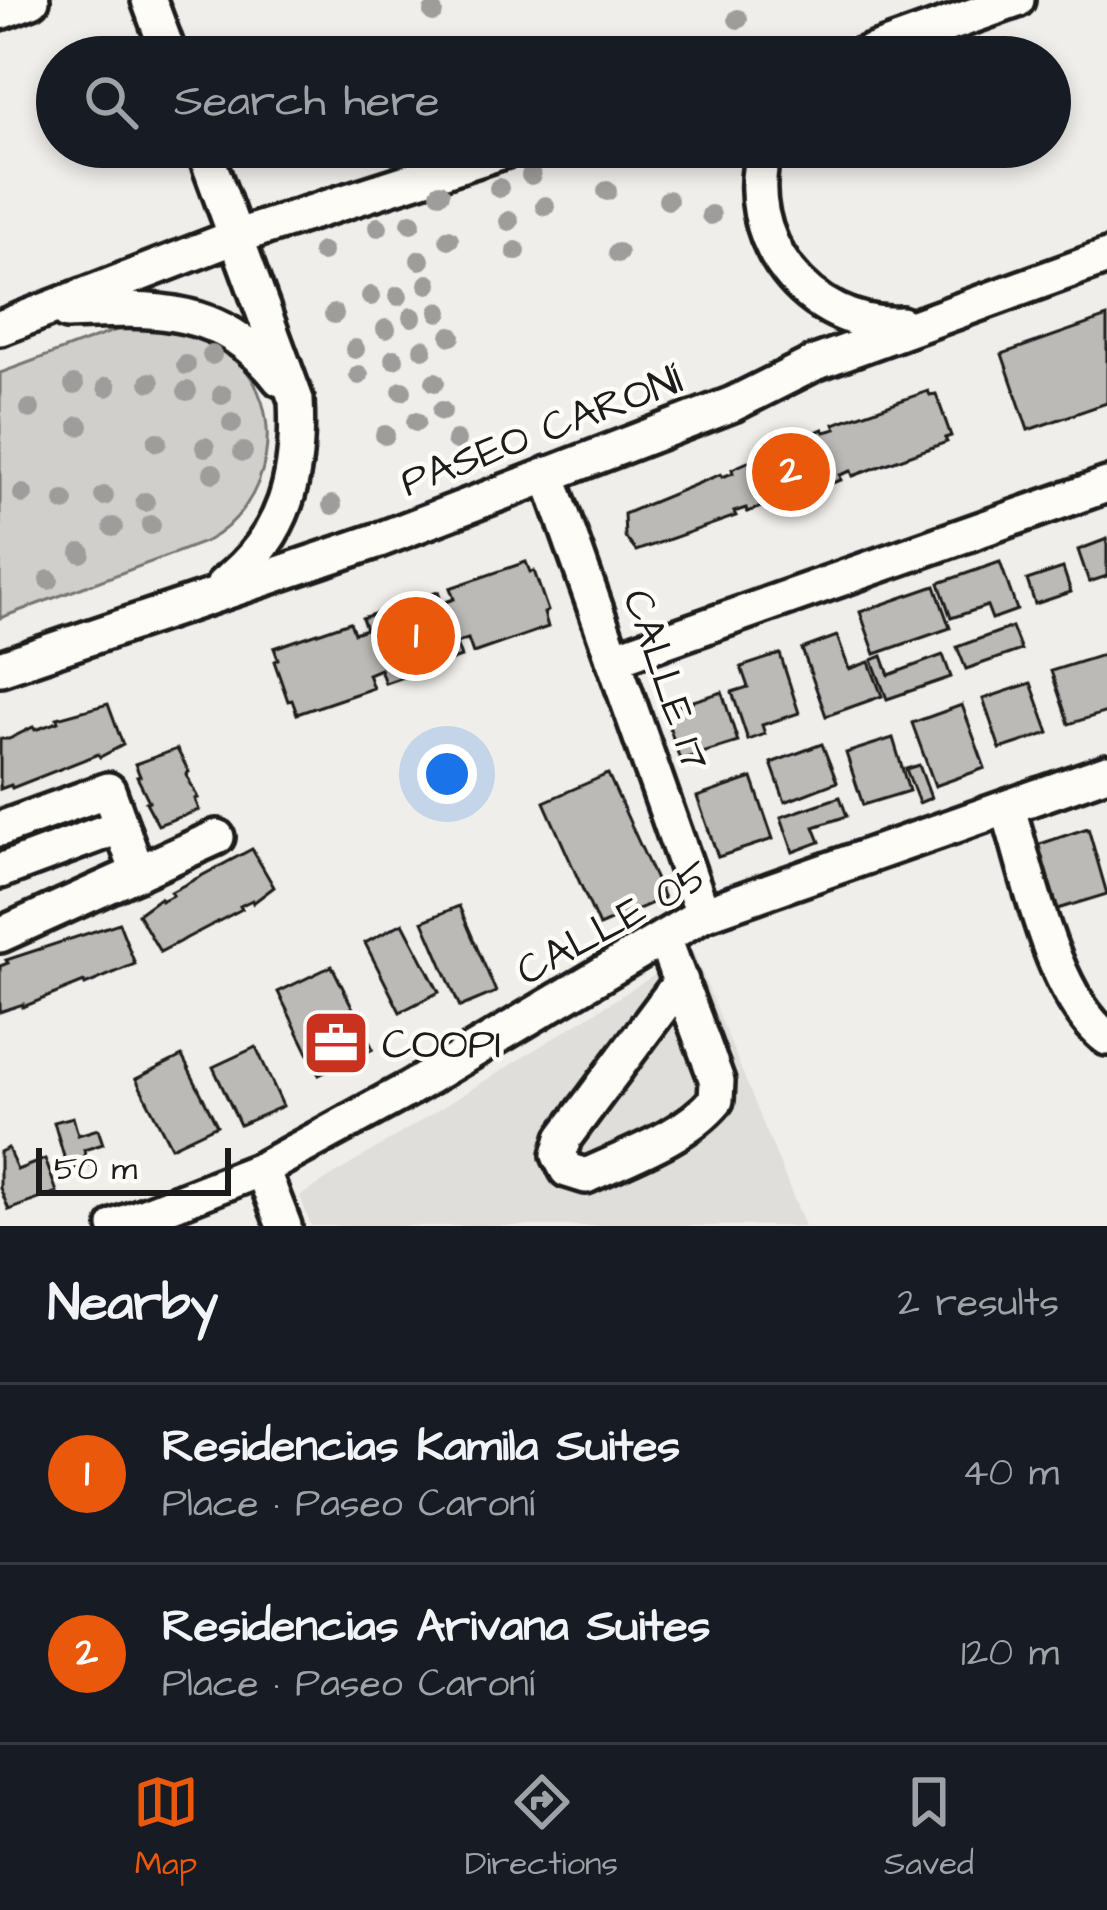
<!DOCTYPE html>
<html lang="en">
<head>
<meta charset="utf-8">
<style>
	body { margin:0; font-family:"Architects Daughter",sans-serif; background:#242831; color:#f1f3f6 }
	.scale { position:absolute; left:36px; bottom:30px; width:195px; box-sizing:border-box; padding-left:12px; border:6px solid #1c1c1c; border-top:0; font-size:33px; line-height:42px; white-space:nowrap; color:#1c1c1c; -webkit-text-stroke:9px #fdfcf7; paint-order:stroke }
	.you { position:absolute; left:447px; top:774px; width:42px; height:42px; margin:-30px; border:9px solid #fff; border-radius:50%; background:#1a73e8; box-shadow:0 0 0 18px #1a73e833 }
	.badge { display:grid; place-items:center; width:78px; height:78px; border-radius:50%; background:#ea580c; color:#fff; font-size:39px; font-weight:700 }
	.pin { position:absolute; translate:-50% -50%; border:6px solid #fff; box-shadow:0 3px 12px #0006 }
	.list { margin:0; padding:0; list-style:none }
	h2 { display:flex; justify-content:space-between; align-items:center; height:156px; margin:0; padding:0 48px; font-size:51px }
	h2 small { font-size:39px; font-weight:400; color:#9ea1a6 }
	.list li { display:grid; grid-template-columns:78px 1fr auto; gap:36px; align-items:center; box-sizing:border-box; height:180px; padding:0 48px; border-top:3px solid #363941 }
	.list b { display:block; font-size:45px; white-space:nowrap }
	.list p { margin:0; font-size:39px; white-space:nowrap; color:#9ea1a6 }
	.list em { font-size:39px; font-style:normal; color:#9ea1a6 }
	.icon { flex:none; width:66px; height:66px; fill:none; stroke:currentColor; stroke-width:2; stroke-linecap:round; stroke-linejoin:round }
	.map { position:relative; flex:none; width:1107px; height:1226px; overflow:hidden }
	.search { position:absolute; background:#171b24; box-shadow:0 6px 18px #0003; left:36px; right:36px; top:36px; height:132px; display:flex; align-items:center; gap:30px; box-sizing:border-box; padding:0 42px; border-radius:66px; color:#9ea1a6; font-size:45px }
	.sheet { height:516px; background:#171b24 }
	nav { display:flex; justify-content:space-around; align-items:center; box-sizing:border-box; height:168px; border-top:3px solid #363941; background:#171b24; font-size:33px; color:#9ea1a6 }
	nav a { display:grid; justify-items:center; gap:6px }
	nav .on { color:#ea580c }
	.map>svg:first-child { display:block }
	.built { fill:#e0deda }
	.green { fill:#d0cfcc; stroke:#767674; stroke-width:3 }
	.building { fill:#bbbab6; stroke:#1c1c1c; stroke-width:3 }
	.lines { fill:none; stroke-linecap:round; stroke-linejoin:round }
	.minor-casing { stroke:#1c1c1c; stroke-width:42 }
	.minor { stroke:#fdfcf7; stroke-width:33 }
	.tree { fill:#9e9d9b }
	.labels { text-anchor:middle; stroke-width:9; stroke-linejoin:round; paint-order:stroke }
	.street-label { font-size:42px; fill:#1c1c1c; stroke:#fdfcf7 }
	.poi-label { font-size:42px; fill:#1c1c1c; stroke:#fdfcf7; text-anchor:start }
</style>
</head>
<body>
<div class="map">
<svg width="1107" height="1226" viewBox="0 0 1107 1226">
	<rect width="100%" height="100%" fill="#f0eeea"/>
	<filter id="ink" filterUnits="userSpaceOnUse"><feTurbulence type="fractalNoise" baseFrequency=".00833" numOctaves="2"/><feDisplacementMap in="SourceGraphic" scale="24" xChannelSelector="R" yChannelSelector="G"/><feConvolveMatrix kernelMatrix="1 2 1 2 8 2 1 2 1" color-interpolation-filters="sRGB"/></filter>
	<g filter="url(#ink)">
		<path class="built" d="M693 951 805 1226H311L300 1196Z"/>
		<path class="green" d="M164 324C188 333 215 339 233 356 291 409 271 508 205 542L0 618V373L127 326Z"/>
		<g class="building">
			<path d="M1107 317V403L1028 430 1002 354Z"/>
			<path d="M928 391 930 395 936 394 951 436 945 438 947 442 853 476 851 471 840 475 841 480 747 512 746 508 734 512 736 516 636 551 625 537 624 514 721 474 722 477 733 473 732 469 823 429 825 432 836 429 834 424Z"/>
			<path d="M1107 539V576L1089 582 1078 550Z"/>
			<path d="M526 562 530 572 534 571 548 611 544 613 548 627 473 653 468 639 456 643 461 657 385 683 380 669 368 674 373 688 297 714 292 700 288 701 274 661 278 659 274 648 350 622 354 633 366 629 362 618 438 592 442 603 454 599 450 588Z"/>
			<path d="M1000 562 1017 610 992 619 987 606 951 618 939 583Z"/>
			<path d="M1063 568 1071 592 1035 604 1027 580Z"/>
			<path d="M935 586 950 628 875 654 860 612Z"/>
			<path d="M1012 627 1021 650 966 669 957 647Z"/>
			<path d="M837 636 849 669 869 662 882 696 826 716 802 649Z"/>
			<path d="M780 654 799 713 762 725 765 734 748 740 732 692 748 687 741 667Z"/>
			<path d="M943 655 951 677 887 699 872 660 882 656 889 675Z"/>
			<path d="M1102 655 1107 670V712L1069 724 1051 671Z"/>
			<path d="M1031 683 1049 733 1000 749 983 699Z"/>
			<path d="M722 692 738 742 680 760 664 710Z"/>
			<path d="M108 704 123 745 100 757 98 754 12 788 11 785 0 789V739H9L33 727 35 730 58 722 57 718Z"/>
			<path d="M962 705 985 768 935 786 912 723Z"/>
			<path d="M893 738 909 791 863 805 846 753Z"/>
			<path d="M822 744 837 782 785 802 771 763Z"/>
			<path d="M177 749 189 772 186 774 198 798 195 799 199 810 158 825 146 802 149 801 137 777 140 776 135 764Z"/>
			<path d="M919 765 931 798 919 803 906 769Z"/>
			<path d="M608 774 664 898 599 926 544 802Z"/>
			<path d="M752 778 773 839 718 857 697 797Z"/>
			<path d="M840 797 847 816 814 827 820 842 793 852 781 817Z"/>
			<path d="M1088 828 1107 894 1058 909 1037 845Z"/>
			<path d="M252 849 274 887 253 903 252 900 240 906 242 909 160 952 138 914 160 898 161 901 173 895 171 892Z"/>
			<path d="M459 906 496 992 460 1007 423 921Z"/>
			<path d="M119 923 135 964 85 985 84 982 23 1007V1004L0 1012V966L8 963 6 960Z"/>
			<path d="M403 923 439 992 400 1012 365 943Z"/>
			<path d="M332 966 373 1049 319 1075 278 992Z"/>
			<path d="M256 1047 283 1106 240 1125 213 1067Z"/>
			<path d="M182 1056 217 1125 171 1147 136 1079Z"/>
			<path d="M73 1117 78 1135 98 1129 103 1144 84 1150 88 1165 68 1171 54 1122Z"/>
			<path d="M8 1148 17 1170 45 1159 57 1192 9 1210 0 1188V1152Z"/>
		</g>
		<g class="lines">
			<defs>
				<g id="minor">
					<path d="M149 0 170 57"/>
					<path d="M0 12 32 0"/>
					<path d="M857 57 1017 0"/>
					<path d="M203 147 296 400C300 476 286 536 224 584"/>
					<path d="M765 147C737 236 808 329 901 324"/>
					<path d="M67 312C154 308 222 304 280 379"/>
					<path d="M0 328 235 237 516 147"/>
					<path d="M548 474 703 914"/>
					<path d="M613 659 1107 485"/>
					<path d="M0 668 379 540 733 404 815 363 1107 257"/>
					<path d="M1008 809C1029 875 1052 996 1107 1038"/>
					<path d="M0 829 108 790 138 873"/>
					<path d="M0 871 121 826"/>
					<path d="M0 935 217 837"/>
					<path d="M664 938 717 1081 716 1100C685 1137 629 1156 586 1176L567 1170 559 1155 564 1138 681 981"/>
					<path d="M262 1169 284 1226"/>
					<path d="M116 1226 262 1169 409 1089 703 914 1107 772"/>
				</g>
			</defs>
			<use href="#minor" class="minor-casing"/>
			<use href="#minor" class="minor"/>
		</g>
		<g class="tree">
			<circle cx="433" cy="12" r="10"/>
			<circle cx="738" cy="19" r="10"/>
			<circle cx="531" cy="175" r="10"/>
			<circle cx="499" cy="188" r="10"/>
			<circle cx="607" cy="191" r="10"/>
			<circle cx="440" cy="193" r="10"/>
			<circle cx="668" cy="200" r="10"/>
			<circle cx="545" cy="206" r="10"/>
			<circle cx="711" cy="215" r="10"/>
			<circle cx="509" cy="221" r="10"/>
			<circle cx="411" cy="223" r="10"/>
			<circle cx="378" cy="227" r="10"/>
			<circle cx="449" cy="239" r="10"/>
			<circle cx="516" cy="251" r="10"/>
			<circle cx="322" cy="252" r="10"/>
			<circle cx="618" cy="253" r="10"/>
			<circle cx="420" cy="260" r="10"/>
			<circle cx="428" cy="284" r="10"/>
			<circle cx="371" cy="296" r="10"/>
			<circle cx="398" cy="296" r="10"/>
			<circle cx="439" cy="312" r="10"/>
			<circle cx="334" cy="314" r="10"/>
			<circle cx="412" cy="317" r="10"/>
			<circle cx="386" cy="329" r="10"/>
			<circle cx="451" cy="336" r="10"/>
			<circle cx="355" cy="349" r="10"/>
			<circle cx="423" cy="349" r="10"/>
			<circle cx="212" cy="355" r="10"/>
			<circle cx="394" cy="359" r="10"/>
			<circle cx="186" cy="365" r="10"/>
			<circle cx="359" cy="375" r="10"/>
			<circle cx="150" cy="382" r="10"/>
			<circle cx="435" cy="382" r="10"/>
			<circle cx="74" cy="385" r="10"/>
			<circle cx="107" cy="387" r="10"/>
			<circle cx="187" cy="391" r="10"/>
			<circle cx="402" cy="391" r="10"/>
			<circle cx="222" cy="395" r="10"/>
			<circle cx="30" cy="409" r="10"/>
			<circle cx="442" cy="411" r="10"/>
			<circle cx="416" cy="422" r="10"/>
			<circle cx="232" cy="423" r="10"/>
			<circle cx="79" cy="426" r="10"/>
			<circle cx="385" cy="435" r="10"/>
			<circle cx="456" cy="440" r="10"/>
			<circle cx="157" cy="442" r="10"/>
			<circle cx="205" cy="447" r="10"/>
			<circle cx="243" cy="452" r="10"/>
			<circle cx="213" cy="473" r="10"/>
			<circle cx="23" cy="494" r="10"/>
			<circle cx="104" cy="496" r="10"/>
			<circle cx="64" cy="501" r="10"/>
			<circle cx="145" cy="502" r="10"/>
			<circle cx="332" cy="505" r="10"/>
			<circle cx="151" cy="525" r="10"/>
			<circle cx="113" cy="527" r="10"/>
			<circle cx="81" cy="553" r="10"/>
			<circle cx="49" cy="580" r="10"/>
		</g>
	</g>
	<defs>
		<symbol id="office-square" viewBox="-11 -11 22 22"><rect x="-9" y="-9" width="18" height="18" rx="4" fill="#c8321e" stroke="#fdfcf7"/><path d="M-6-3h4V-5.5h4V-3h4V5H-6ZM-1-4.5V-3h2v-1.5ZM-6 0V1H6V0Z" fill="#fff"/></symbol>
	</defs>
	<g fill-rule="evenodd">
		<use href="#office-square" x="298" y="1005" width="76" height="76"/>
	</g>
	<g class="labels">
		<g class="street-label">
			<text transform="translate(541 429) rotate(-21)" y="15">PASEO CARONÍ</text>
			<text transform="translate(668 679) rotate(71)" y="15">CALLE 17</text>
			<text transform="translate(612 921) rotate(-29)" y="15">CALLE 05</text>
		</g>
		<g class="poi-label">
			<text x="382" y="1058">COOPI</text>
		</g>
	</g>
</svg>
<div class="scale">50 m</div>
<div class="you"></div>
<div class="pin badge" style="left:416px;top:636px">1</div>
<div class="pin badge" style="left:791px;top:472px">2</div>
<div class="search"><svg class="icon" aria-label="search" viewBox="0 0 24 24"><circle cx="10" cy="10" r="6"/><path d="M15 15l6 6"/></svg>Search here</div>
</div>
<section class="sheet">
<h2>Nearby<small>2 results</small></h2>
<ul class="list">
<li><span class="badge">1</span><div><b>Residencias Kamila Suites</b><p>Place · Paseo Caroní</p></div><em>40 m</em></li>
<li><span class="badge">2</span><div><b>Residencias Arivana Suites</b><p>Place · Paseo Caroní</p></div><em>120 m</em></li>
</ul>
</section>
<nav>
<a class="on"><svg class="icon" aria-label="map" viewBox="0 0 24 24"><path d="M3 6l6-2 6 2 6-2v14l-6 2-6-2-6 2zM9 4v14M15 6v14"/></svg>Map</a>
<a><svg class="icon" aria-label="directions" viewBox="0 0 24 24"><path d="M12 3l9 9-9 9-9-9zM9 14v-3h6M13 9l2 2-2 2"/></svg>Directions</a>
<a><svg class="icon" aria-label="saved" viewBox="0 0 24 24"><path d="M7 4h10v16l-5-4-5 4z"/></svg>Saved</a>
</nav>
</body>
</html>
